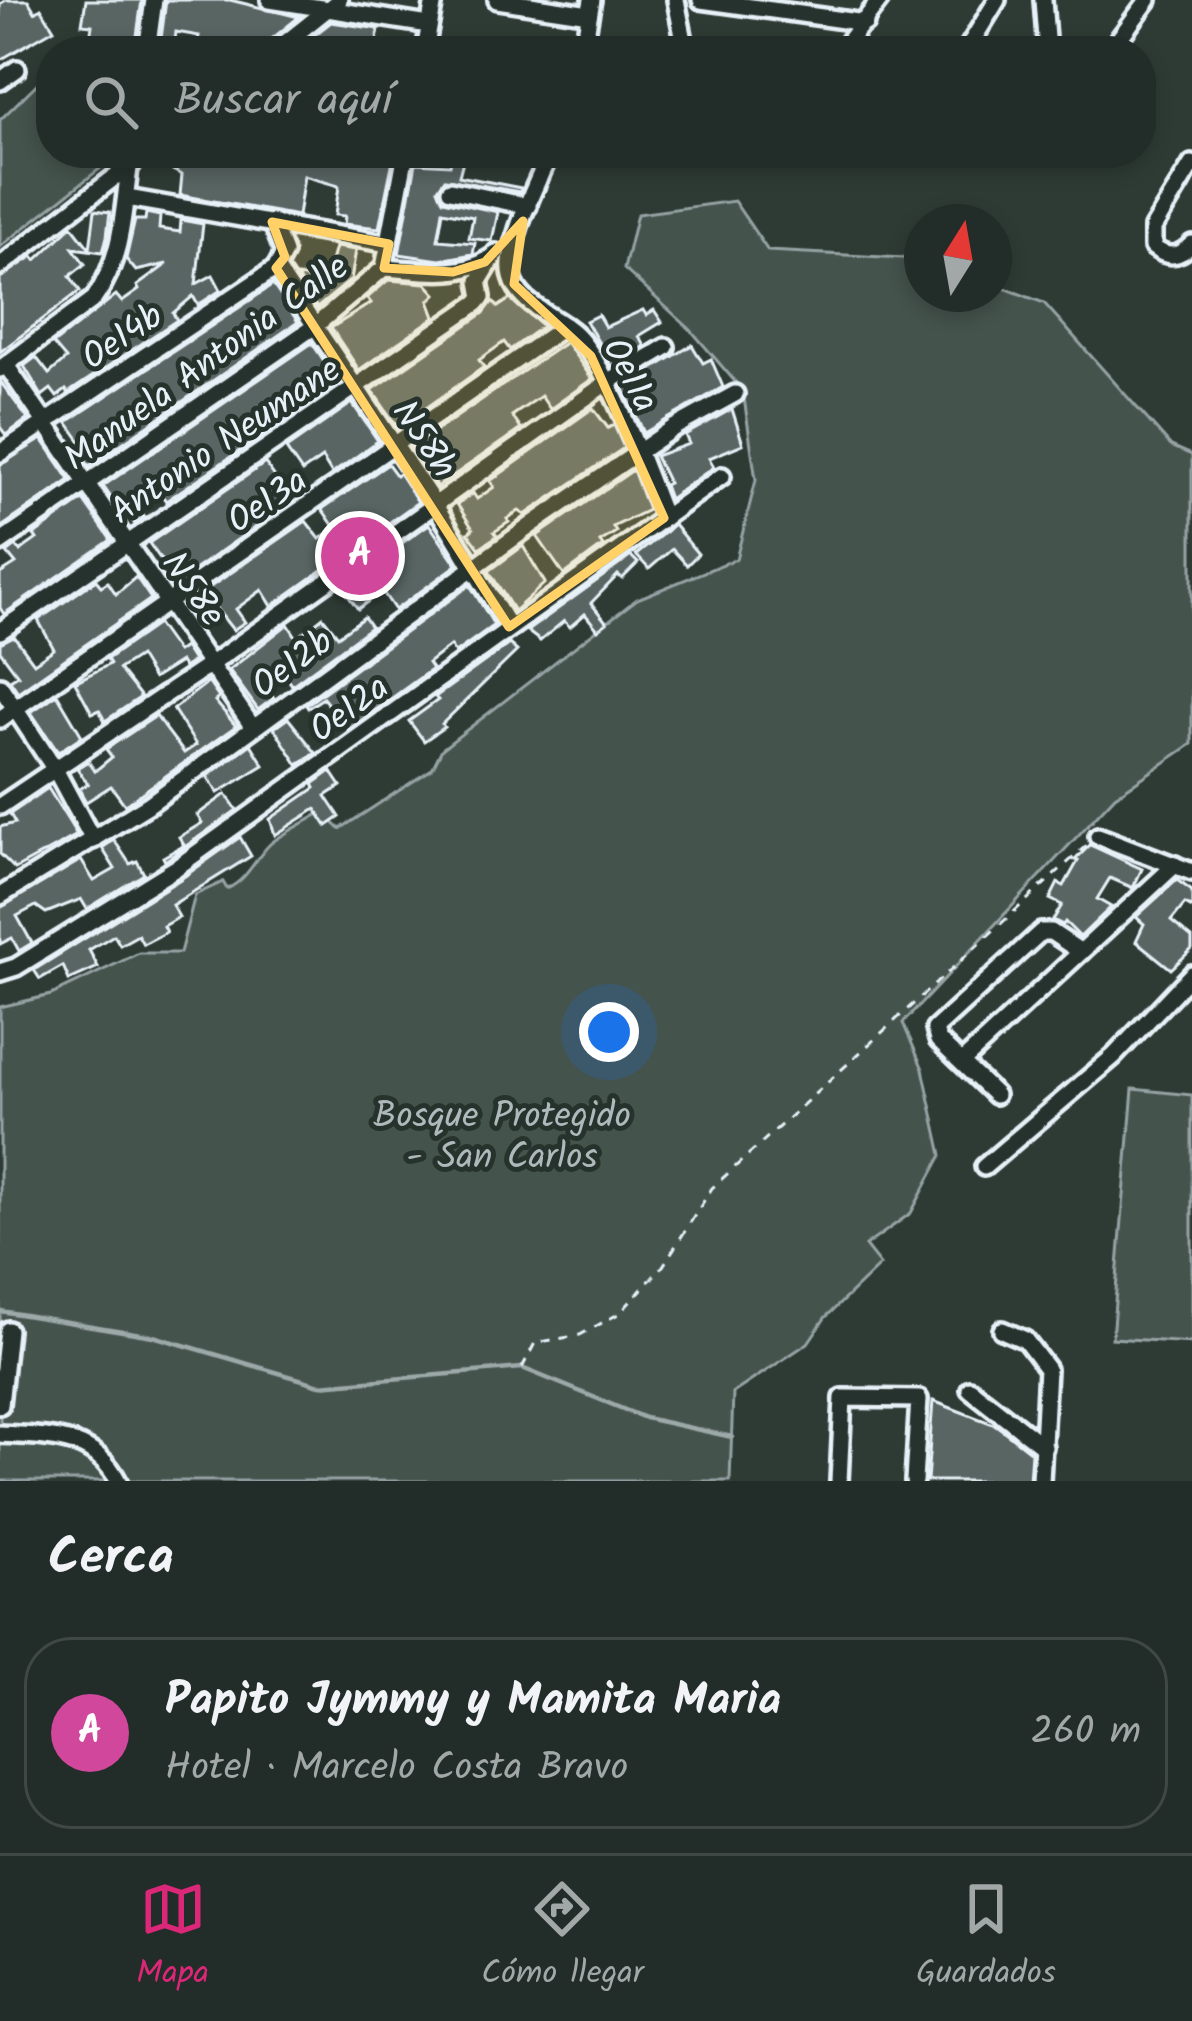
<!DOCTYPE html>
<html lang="es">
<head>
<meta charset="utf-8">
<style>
	body { margin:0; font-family:Kalam,sans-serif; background:#2e3834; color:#f1f3f6 }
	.compass { position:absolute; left:904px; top:204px; width:108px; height:108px; border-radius:50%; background:#222c28; box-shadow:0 6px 18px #0003; rotate:11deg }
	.you { position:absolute; left:609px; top:1032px; width:42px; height:42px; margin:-30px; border:9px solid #fff; border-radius:50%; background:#1a73e8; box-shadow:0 0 0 18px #1a73e833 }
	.badge { display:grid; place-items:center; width:78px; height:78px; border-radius:50%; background:#db2777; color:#fff; font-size:39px; font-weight:700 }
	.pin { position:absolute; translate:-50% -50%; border:6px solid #fff; box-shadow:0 3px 12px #0006 }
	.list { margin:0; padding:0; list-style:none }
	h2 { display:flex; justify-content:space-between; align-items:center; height:156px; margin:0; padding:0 48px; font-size:51px }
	h2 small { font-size:39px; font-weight:400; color:#a2a7a8 }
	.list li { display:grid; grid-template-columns:78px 1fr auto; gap:36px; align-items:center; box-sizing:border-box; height:192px; margin:0 24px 24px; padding:0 24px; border:3px solid #3f4845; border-radius:48px }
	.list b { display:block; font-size:45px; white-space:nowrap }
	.list p { margin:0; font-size:39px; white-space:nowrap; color:#a2a7a8 }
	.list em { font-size:39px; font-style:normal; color:#a2a7a8 }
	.icon { flex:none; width:66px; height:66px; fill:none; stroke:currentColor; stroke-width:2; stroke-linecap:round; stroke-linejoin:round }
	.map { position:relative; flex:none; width:1192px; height:1481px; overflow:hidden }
	.search { position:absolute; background:#222c28; box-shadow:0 6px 18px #0003; left:36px; right:36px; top:36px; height:132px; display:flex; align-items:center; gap:30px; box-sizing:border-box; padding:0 42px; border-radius:48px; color:#a2a7a8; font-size:45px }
	.sheet { height:372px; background:#222c28 }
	nav { display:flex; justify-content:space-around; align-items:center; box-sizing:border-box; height:168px; border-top:3px solid #3f4845; background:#222c28; font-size:33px; color:#a2a7a8 }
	nav a { display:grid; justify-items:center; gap:6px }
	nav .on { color:#db2777 }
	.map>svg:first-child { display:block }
	.green { fill:#45524e; stroke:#96a2a3; stroke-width:3 }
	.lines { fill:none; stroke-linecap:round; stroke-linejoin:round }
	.stream { stroke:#9da8a9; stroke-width:4.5 }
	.building { fill:#596563; stroke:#e8f1f8; stroke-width:3 }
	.minor-casing { stroke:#e8f1f8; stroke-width:24 }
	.path { stroke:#e8f1f8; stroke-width:3; stroke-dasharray:9 9; stroke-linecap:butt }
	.minor { stroke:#26332d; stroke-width:15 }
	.marked { fill:#ffd166; fill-opacity:0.2; stroke:#ffd166; stroke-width:9; stroke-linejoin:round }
	.labels { text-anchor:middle; stroke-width:10; stroke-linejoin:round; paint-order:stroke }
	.street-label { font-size:36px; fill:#e8f1f8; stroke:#26332d }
	.park-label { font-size:36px; fill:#afb9bc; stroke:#26332d }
</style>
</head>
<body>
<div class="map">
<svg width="1192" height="1481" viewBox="0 0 1192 1481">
	<rect width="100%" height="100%" fill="#2e3b35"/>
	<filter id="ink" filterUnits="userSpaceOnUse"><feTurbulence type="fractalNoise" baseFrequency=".00833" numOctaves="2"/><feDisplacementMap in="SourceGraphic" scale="24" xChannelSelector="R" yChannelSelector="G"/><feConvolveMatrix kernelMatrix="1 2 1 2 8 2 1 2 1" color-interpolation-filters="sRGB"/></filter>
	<g filter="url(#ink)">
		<g class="green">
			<path d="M48 73 51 153H116L115 157 0 247V120Z"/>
			<path d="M734 201 768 251 922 259V294H994V284L1044 303 1171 446 1192 455V744L1115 796 903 1023 923 1069 942 1155 911 1213 865 1246 880 1265 825 1318 808 1343 733 1393 730 1481H0V1007L51 995 139 953H180L195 895 223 882 227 889C248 879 254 860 269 845 277 836 309 821 322 812L340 829 432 769 442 749 637 599 736 559 756 480 743 391 690 329 624 269 637 214Z"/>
			<path d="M1133 1089 1192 1095V1343L1112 1338Z"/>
		</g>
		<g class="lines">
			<path class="stream" d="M0 1311 153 1336 320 1385 522 1368 645 1418 732 1437"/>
		</g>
		<g class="building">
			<path d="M6 0H28L35 12 41 8 54 29 0 60V4Z"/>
			<path d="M86 0H142L135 50 89 46 92 25 82 24Z"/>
			<path d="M166 0H230L299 17 268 42 263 51H196L199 36 176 32 174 49 160 47Z"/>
			<path d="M331 22 379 29 375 51H294Z"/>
			<path d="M161 153H358L393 160 379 228 344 224 345 216 335 215 339 186 304 176 298 216 180 195 182 175 155 161Z"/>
			<path d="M452 153H465L459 176 521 188 520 192 445 179 438 189 443 200 498 212 492 241 469 238 473 217 443 211 438 240 475 243 473 254 440 260 399 254 416 163 450 165Z"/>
			<path d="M95 210 110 212 107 236 103 252 73 248 85 264 70 276 80 291 0 352V278L33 256 36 260 72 226 90 249Z"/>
			<path d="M146 213 160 216 159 229 180 232 181 220 203 224 196 284 213 275 221 290 198 305 193 296 173 313 177 320 68 393 66 390 57 397 51 389 42 396 24 366 36 357 49 374 66 359 53 344 116 295 122 302 139 290 137 286 167 264 136 271 126 259 135 220H145Z"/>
			<path d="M335 247 356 250 351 280 317 308 297 277H305L309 282 329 269Z"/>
			<path d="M388 280 426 283 436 294 429 301 435 317 359 370 331 328 371 303 367 298Z"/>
			<path d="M273 285 298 322 89 466 81 454 87 450 67 422Z"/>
			<path d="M510 299 543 326 510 350 504 342 479 360 484 367 398 428 372 390 484 313 493 301 498 307Z"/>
			<path d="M643 310 646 315 654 310 662 322 639 336 645 346 612 366 586 321 598 315 605 327Z"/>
			<path d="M566 342 592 379 550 409 541 396 512 416 521 429 437 487 411 448Z"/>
			<path d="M312 343 339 383 166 501 151 481 129 495 144 517 134 523 125 510 121 512 103 486Z"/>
			<path d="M692 345 703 363 711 359 723 387 644 433 623 387Z"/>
			<path d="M0 381 28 419 6 435 0 427Z"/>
			<path d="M352 403 378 441 332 474 322 458 302 472 286 449Z"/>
			<path d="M593 408 608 428 614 425 624 448 525 515 519 511 507 519 509 522 494 532 497 536 479 548 468 533 473 529 457 504 473 493 477 499 494 487 490 481Z"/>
			<path d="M732 409 743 444 709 458 714 467 669 499 664 485 668 483 655 456 689 444 685 435Z"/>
			<path d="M42 439 70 480 0 528V465Z"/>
			<path d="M265 463 280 484 273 489 284 507 177 582 149 543Z"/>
			<path d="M388 464 396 475 399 473 418 502 272 606 262 590 236 609 245 622 233 630 203 592 306 521 320 539 335 528 322 509Z"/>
			<path d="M633 470 648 510 613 527 616 532 600 542 603 546 564 575 537 536Z"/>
			<path d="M83 500 111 540 4 614 0 608V574L16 564 7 553 16 546 20 551 37 539 34 535Z"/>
			<path d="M429 524 457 565 395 610 382 591 358 609 341 586Z"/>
			<path d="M674 525 698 554 687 565 672 549 649 569 636 555Z"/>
			<path d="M523 546 545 583 514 611 489 571Z"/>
			<path d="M631 556 638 563 622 579 618 575 591 603 607 623 598 630 585 614 570 627 564 621 540 641 527 631Z"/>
			<path d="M136 577 151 599 18 692 10 680 18 675 0 651V643L14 636 34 663 54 649 38 620 96 580 101 586 108 582 116 594Z"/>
			<path d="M470 585 494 625 455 653 450 646 428 663 432 669 348 730 323 698 308 708 306 705Z"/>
			<path d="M323 617 338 636 364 617 371 627 292 685 279 665 260 678 274 698 258 710 229 670 288 624 297 638Z"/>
			<path d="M157 624 177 652 184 647 193 661 184 668 180 662 153 679 139 656 119 669 141 697 105 721 99 710 92 713 75 682 110 664 107 659Z"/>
			<path d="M509 644 517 651 442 724 444 727 424 741 409 721 438 700 435 697Z"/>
			<path d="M208 682 219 698 215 701 236 726 125 805 111 786 86 802 79 789 88 784 77 768 88 761 95 771 112 757 106 749 156 716 184 753 196 745 173 709Z"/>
			<path d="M57 694 82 736 58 752 31 712Z"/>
			<path d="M288 718 316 753 298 765 274 728Z"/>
			<path d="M251 744 264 765 218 793 207 776Z"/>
			<path d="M331 771 341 786 326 796 340 817 327 826 316 809 275 835 270 819 315 788 313 784Z"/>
			<path d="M48 788 77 835 15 869 0 854V827L15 823 10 814Z"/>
			<path d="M226 794 237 810 165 861 163 857 184 845 179 837 202 823 197 815Z"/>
			<path d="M240 837 251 856 172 905 179 917 163 926 166 932 143 944 138 935 120 945 114 935 89 950 98 967 69 980 63 966 40 979 34 970 182 878Z"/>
			<path d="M114 840 130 864 137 861 144 874 87 909 81 899 46 913 36 906 17 916 32 943 19 951 12 938 0 944V908L81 860 94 881 115 869 102 848Z"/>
			<path d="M1090 845 1142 869 1133 888 1110 878 1097 899 1111 907 1080 937 1065 922 1063 925 1053 920 1062 905 1050 899 1058 883 1064 886 1078 861 1075 860Z"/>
			<path d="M1177 880 1192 891V908L1185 904 1171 921 1192 938V949L1171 969 1136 941 1144 924 1136 917Z"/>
			<path d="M933 1401 996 1425 1031 1452 1029 1481H927Z"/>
		</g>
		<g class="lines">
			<defs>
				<g id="minor">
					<path d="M270 0 429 25"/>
					<path d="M497 0 589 14"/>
					<path d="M676 0 686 51"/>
					<path d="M701 0 865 23"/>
					<path d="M1043 0 1047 51"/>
					<path d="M147 51 154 0"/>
					<path d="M275 51 339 0"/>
					<path d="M425 51 434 0"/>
					<path d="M583 51 592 0"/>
					<path d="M841 51 880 0"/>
					<path d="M966 51 997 0"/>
					<path d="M1110 51 1148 0"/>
					<path d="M0 81 17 69"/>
					<path d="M550 153C537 184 504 246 512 277 519 305 554 315 574 333 606 361 647 474 664 518"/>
					<path d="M1192 164 1153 228V247C1168 259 1179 257 1192 244"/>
					<path d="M450 190 528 206"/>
					<path d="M127 198 389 244"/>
					<path d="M272 222 284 253 276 268"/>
					<path d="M0 266 146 153"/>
					<path d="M276 268 435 505 509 627"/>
					<path d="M384 268C420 270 461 279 492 257"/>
					<path d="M384 268 406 153"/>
					<path d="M6 365 252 726"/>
					<path d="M0 369 94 299C125 255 123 205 131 153"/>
					<path d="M0 453 276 268"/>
					<path d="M0 543 315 326 384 268"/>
					<path d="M0 631 477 303 482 297 479 281 496 253"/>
					<path d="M0 686 56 771 93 840"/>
					<path d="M0 719 565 326"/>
					<path d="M0 806 211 664 605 384 666 347"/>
					<path d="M1098 836 1192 872"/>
					<path d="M0 896 148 805 533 524 675 427 735 394"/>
					<path d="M0 972 16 967 176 868 722 476"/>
					<path d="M962 1062 1175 865"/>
					<path d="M995 1095 938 1040 935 1029 1041 932H1051L1081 952"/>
					<path d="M984 1167 1114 1056 1192 974"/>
					<path d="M1002 1330 1025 1340 1047 1369 1041 1481"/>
					<path d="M970 1389 1044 1447"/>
					<path d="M0 1405 8 1330"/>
					<path d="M0 1434C47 1437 94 1434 118 1481"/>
					<path d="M839 1481 843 1398 919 1399 914 1481"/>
				</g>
			</defs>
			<use href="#minor" class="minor-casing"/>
			<path class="path" d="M522 1368 535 1343 580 1335 620 1313 663 1266 712 1188 1087 845"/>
			<use href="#minor" class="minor"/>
		</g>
	</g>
	<path class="marked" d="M523 221 514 284 591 356 664 518 509 627 276 268 285 257 272 222 389 244 384 268 453 272 485 262Z"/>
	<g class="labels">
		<g class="street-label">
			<text transform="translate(121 335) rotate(-34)" y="13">Oe14b</text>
			<text transform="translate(205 361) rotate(-36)" y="13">Manuela Antonia Calle</text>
			<text transform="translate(632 374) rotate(62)" y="13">Oe11a</text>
			<text transform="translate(426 438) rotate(56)" y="13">N58h</text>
			<text transform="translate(224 439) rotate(-34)" y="13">Antonio Neumane</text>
			<text transform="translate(266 499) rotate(-34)" y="13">Oe13a</text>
			<text transform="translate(195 588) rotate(55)" y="13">N58e</text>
			<text transform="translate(291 662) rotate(-36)" y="13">Oe12b</text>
			<text transform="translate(348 707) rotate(-36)" y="13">Oe12a</text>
		</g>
		<g class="park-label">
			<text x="502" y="1127">Bosque Protegido<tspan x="502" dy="41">- San Carlos</tspan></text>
		</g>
	</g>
</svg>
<svg class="compass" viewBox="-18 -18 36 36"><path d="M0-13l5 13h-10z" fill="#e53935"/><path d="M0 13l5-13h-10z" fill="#a2a7a8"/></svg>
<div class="you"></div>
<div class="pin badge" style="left:360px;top:556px;background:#d1479c">A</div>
<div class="search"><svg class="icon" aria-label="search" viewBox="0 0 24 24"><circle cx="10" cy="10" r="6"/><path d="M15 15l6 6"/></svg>Buscar aquí</div>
</div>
<section class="sheet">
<h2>Cerca<small></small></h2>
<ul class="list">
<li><span class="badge" style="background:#d1479c">A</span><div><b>Papito Jymmy y Mamita Maria</b><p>Hotel · Marcelo Costa Bravo</p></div><em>260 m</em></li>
</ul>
</section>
<nav>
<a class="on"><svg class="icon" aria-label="map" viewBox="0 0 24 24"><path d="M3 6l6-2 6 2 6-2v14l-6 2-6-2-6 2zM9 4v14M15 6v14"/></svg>Mapa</a>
<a><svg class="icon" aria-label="directions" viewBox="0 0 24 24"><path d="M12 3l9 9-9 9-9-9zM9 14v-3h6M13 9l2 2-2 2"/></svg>Cómo llegar</a>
<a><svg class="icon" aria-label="saved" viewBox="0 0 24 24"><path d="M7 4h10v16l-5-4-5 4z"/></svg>Guardados</a>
</nav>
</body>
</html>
